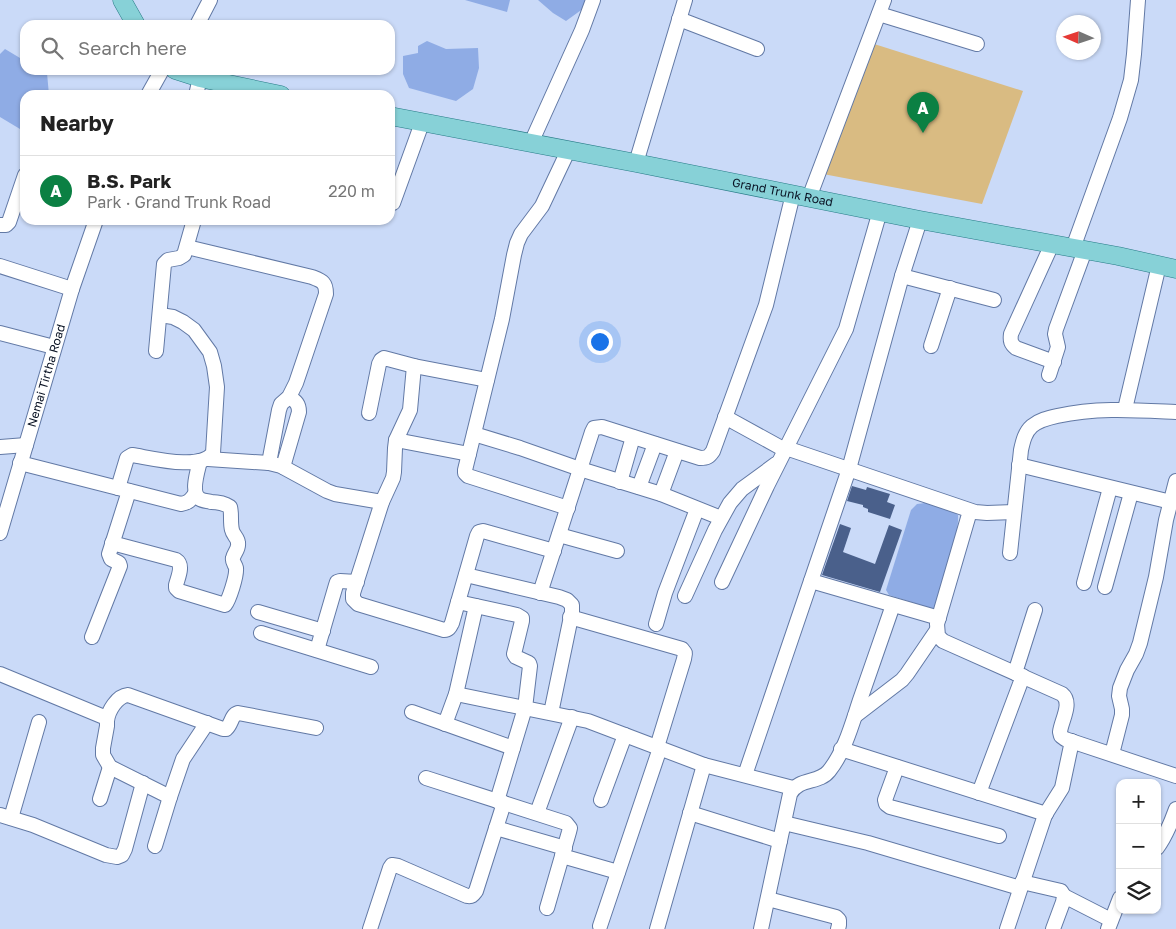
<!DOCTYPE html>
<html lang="en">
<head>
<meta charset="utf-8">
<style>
	body { margin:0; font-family:"Golos Text",sans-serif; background:#f2f2f2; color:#222 }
	.controls { position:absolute; right:15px; bottom:15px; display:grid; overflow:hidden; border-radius:10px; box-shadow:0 1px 4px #0004 }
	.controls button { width:45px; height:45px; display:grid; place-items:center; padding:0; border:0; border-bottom:1px solid #e0e0e0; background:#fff; color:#222; font:25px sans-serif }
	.compass { position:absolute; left:1056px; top:15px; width:45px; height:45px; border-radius:50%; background:#fff; box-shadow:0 1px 4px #0004; rotate:273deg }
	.you { position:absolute; left:599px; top:341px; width:18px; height:18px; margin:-12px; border:4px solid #fff; border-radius:50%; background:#1a73e8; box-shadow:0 0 0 8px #1a73e833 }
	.badge { display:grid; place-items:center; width:32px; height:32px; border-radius:50%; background:#0b8043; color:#fff; font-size:16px; font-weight:700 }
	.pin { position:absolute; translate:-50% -41px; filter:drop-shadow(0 1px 2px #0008) }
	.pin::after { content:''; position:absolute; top:26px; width:18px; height:15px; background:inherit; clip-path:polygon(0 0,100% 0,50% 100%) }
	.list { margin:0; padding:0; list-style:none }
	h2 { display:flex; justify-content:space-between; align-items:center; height:65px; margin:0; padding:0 20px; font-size:21px }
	h2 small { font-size:16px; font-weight:400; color:#767676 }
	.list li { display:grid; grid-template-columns:32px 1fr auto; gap:15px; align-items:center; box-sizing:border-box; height:70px; padding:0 20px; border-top:1px solid #e0e0e0 }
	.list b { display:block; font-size:19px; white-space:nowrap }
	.list p { margin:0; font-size:16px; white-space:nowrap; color:#767676 }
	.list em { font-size:16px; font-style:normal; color:#767676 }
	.icon { flex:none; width:28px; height:28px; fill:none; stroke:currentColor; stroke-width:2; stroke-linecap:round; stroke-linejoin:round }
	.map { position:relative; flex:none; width:1176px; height:929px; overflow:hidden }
	.search { position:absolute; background:#fff; box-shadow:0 1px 4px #0004; left:20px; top:20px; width:375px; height:55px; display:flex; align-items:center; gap:12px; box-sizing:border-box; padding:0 18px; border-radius:15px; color:#767676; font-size:19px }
	.panel { position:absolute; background:#fff; box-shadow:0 1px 4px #0004; left:20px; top:90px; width:375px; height:135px; border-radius:15px }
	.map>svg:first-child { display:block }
	.green { fill:#d9bb82 }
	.water { fill:#8face5 }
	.building { fill:#4a608b }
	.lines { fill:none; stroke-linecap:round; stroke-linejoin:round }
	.minor-casing { stroke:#6279a5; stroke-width:16 }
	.major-casing { stroke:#277b87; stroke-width:19 }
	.minor { stroke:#fff; stroke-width:14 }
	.major { stroke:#87d1d7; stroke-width:18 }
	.labels { text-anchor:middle; stroke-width:5; stroke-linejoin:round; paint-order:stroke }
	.street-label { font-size:12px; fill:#091223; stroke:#fafafa }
</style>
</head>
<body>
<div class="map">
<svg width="1176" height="929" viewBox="0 0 1176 929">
	<rect width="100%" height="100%" fill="#cadaf8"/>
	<path class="green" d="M871 43 1023 91 982 204 823 174Z"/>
	<g class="water">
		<path d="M465 0H510L507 12Z"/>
		<path d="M538 0H585L584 8 566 21 553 13Z"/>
		<path d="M427 41 446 49 478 48 479 68 473 89 456 101 409 88 403 74V56L418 53V46Z"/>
		<path d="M5 49 25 61V70H42L47 73 49 95H25V132L0 117V54Z"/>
		<path d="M925 503C936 505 949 508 958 515V521L957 531 936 610 889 595 886 590 911 510 917 504Z"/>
	</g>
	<g class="building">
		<path d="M852 486 866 490 867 487 890 494 887 502 895 505 890 519 868 512V509L863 507V505L847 501Z"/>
		<path d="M840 524 851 528 843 552 875 564 889 525 902 530 880 592 822 575Z"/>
	</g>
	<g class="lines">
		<defs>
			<g id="minor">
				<path d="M879 14 977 44"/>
				<path d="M679 19 757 49"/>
				<path d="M197 25 210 0"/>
				<path d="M148 95 162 70"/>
				<path d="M196 95 200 78"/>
				<path d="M531 143 582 30 593 0"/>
				<path d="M636 163 685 0"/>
				<path d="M809 198 884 0"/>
				<path d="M393 203 422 123"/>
				<path d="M0 225H6L9 222 25 175"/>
				<path d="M1052 244 1011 334C1010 341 1011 344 1016 348L1054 362"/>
				<path d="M187 247 312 277C322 281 326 282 326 294L296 383 289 397 281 404 279 410 269 463"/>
				<path d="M1073 248 1120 118 1131 80 1134 54 1138 0"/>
				<path d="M0 266 72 289"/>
				<path d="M902 276 994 300"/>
				<path d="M0 333 54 347"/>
				<path d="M931 346 950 288"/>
				<path d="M156 351 164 264 168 260 179 258 184 255 194 220"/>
				<path d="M414 366 410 410 396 440 395 448 394 472 393 478 382 502 353 593V599L358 604 444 630C449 630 450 627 452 623L477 536 479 532 483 531 554 551"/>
				<path d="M1049 375 1058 347 1055 334 1056 329 1085 250"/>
				<path d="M1125 409 1159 265"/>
				<path d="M369 413 379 364 381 360 384 358 414 366 487 380"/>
				<path d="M725 417 785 450"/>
				<path d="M474 434 520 448 580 469 661 494 721 518"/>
				<path d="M396 440 469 454"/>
				<path d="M0 447 26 445"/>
				<path d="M786 448 975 512 987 513 1014 512"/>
				<path d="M208 459 269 463 281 466 327 491 335 494 382 502"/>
				<path d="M20 463 181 504C188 503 191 500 195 494"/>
				<path d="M1019 465 1171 502"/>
				<path d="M283 467 299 412C299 404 296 401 289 397"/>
				<path d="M620 482 633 437"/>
				<path d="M639 487 655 444"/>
				<path d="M118 488 127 458 132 455C152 458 201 471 213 453L217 387 214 366 210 352 194 330 183 322 173 317 160 315"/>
				<path d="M661 494 677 451"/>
				<path d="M568 508 468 476 465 473V470L502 319 514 255 517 243 521 234 542 206 568 151"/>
				<path d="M970 511 937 624 938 636 943 641 1062 694C1073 703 1061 721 1060 732L1061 736 1065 739 1176 776"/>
				<path id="s1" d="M0 533 72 289 96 220"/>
				<path d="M559 535 617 551"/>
				<path d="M112 543 176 560C184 565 178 577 176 585V588L179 591 225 605C229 600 237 576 236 568 235 564 232 562 233 558 234 553 239 549 238 543 238 538 233 535 232 530 230 522 232 514 230 507 224 503 218 502 211 502 208 501 203 501 200 499 190 493 198 470 200 461"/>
				<path d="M1010 553 1021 450C1023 441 1025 432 1032 426 1039 420 1048 418 1057 416 1098 407 1135 410 1176 412"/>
				<path d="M466 575 559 597 567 600 572 605V612L551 713"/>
				<path d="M811 581 939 618"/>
				<path d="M722 582 767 486 846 329 880 211"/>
				<path d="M1084 583 1110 488"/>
				<path d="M1105 587 1131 493"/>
				<path d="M540 593 592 432 594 428 602 427 700 458C707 458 709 457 713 451L766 305 793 194"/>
				<path d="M685 596 715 530 730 503 742 489 776 464"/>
				<path d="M458 602 517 615 522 618V621L514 654 516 657 529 663 530 666 525 708 497 801"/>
				<path d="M258 612 323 631"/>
				<path d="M570 617 682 649 685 653 684 659 657 747"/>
				<path d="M656 624 665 593 697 509"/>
				<path d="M261 633 371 667"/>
				<path d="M92 637 120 566 119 563 111 559 109 554 129 491"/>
				<path d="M317 650 336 585 337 582 340 581 357 582"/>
				<path d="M1015 673 1035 610"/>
				<path d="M0 674 104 717 107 721V726L103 748V755L110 767 170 797"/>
				<path d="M456 694 588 721 704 765 793 788"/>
				<path d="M412 712 513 748"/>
				<path d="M855 716 902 680 907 674 937 630"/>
				<path d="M107 721C108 711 117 696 128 695L223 729H226C232 724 231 715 238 713L316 728"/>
				<path d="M445 724 456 694 476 606"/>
				<path d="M841 749 1046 814"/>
				<path d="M1112 754 1122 715V709L1119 696 1120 688 1127 670 1136 654 1140 643 1156 577 1166 520 1176 481"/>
				<path d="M897 767 885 800 886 804 890 807 999 836"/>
				<path d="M745 775 849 469 902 276 920 220"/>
				<path d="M426 778 566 823 570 828 569 832 547 908"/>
				<path d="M979 793 1023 676"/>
				<path d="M100 799 110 767"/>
				<path d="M601 800 625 735"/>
				<path d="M537 813 572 717"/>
				<path d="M690 813 780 841"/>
				<path d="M0 815 33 825 106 855 117 857 122 855 125 849 143 783"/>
				<path d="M11 818 39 722"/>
				<path d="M784 823 868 843 1020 888"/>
				<path d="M496 828 565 848"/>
				<path d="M155 846 170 797 183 759 207 723"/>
				<path d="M1157 848C1166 836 1171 823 1176 809"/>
				<path d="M562 856 618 872"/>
				<path d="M1022 882 1061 891 1064 896 1063 902 1053 929"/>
				<path d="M1064 896 1111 920"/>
				<path d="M768 899 836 917 839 920V925L838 929"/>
				<path d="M600 926 660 748"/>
				<path d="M370 929 390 868 392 865 398 866 467 896C472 897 473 895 476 891L504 803"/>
				<path d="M657 929 704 765"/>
				<path d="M761 929 790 794C799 777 819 784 829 771 845 751 852 724 860 700 871 668 882 637 893 605"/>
				<path d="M1007 929 1045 815 1062 788 1072 741"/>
				<path d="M1108 929 1120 898"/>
			</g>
			<g id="major">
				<path d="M122 0 136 25"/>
				<path d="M175 70 200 78 281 95"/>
				<path id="s2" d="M390 116 636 163 920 220 1118 256 1176 269"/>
			</g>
		</defs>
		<use href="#minor" class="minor-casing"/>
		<use href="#major" class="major-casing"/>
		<use href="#minor" class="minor"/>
		<use href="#major" class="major"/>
	</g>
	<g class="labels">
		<g class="street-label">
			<text dy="4" stroke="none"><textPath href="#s2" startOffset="400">Grand Trunk Road</textPath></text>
			<text dy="4" stroke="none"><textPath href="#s1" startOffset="164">Nemai Tirtha Road</textPath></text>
		</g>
	</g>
</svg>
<div class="controls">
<button>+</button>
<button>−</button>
<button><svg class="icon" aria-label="layers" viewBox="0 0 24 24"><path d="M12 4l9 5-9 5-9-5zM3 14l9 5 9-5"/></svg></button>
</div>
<svg class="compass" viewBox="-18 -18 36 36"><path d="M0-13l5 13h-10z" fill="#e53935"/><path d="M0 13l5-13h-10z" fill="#767676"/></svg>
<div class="you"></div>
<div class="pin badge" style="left:923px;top:133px">A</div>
<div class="search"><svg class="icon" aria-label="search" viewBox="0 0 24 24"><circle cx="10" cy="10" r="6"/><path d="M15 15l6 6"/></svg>Search here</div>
<section class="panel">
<h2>Nearby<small></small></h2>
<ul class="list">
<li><span class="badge">A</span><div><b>B.S. Park</b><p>Park · Grand Trunk Road</p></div><em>220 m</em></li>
</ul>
</section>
</div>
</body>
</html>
